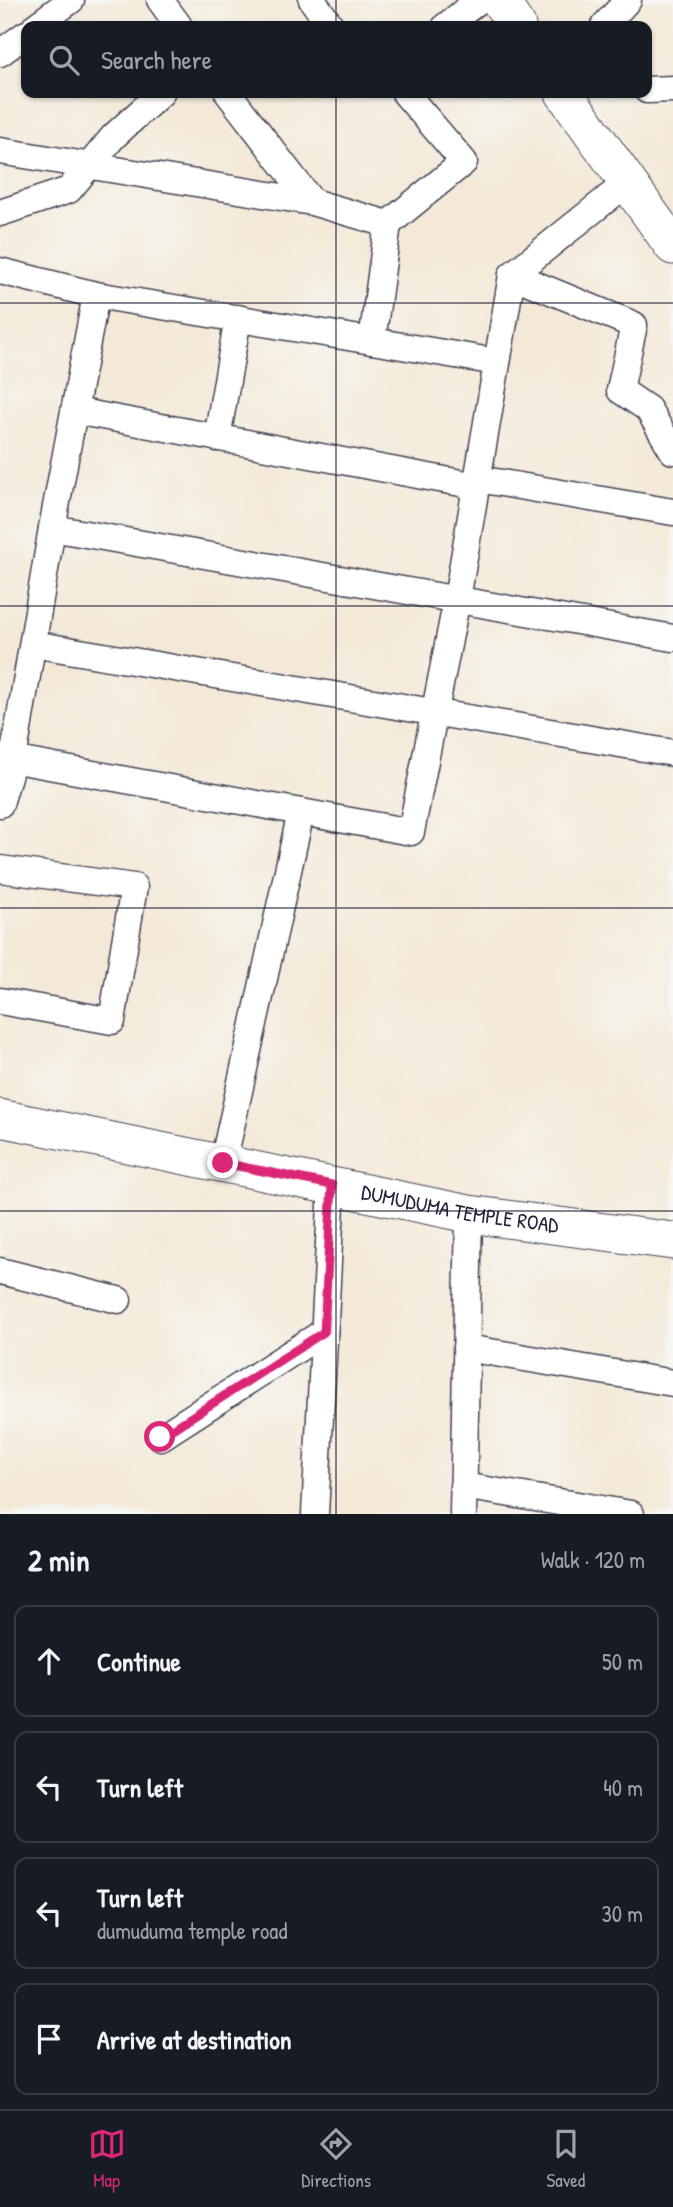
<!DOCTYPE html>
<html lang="en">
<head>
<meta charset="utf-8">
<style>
	body { margin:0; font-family:"Patrick Hand",sans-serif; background:#20242c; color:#f1f3f6 }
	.stop { position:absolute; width:21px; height:21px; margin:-16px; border:5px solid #db2777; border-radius:50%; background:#fff }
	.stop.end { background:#db2777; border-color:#fff; box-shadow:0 2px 7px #0008 }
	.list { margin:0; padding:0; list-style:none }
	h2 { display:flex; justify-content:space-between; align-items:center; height:91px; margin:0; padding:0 28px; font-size:30px }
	h2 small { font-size:23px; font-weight:400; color:#9ea1a6 }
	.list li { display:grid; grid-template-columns:46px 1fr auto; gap:21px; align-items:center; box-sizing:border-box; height:112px; margin:0 14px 14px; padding:0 14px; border:2px solid #363941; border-radius:14px }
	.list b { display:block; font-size:26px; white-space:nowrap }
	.list p { margin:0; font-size:23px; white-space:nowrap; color:#9ea1a6 }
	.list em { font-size:23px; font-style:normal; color:#9ea1a6 }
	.icon { flex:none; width:38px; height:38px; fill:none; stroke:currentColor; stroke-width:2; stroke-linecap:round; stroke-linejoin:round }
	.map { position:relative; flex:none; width:673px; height:1514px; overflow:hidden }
	.search { position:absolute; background:#171b24; box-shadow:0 2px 5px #0004; left:21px; right:21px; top:21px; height:77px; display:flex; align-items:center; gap:18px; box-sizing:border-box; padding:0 24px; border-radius:14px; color:#9ea1a6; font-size:26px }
	.sheet { height:595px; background:#171b24 }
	nav { display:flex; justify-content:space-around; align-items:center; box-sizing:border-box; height:98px; border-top:2px solid #363941; background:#171b24; font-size:19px; color:#9ea1a6 }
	nav a { display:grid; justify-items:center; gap:4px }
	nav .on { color:#db2777 }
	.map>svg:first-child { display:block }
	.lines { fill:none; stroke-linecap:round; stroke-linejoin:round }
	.street-casing { stroke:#424053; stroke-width:29 }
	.secondary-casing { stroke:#424053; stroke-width:39 }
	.street { stroke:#fff; stroke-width:26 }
	.secondary { stroke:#fff; stroke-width:37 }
	.route { stroke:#db2777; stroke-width:9 }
	.grid { fill:none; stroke:#22223b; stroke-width:2; stroke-opacity:0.55 }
	.labels { text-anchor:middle; stroke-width:6; stroke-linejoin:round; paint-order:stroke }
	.street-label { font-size:21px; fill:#22223b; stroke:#f6f6f2 }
</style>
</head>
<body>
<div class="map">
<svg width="673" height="1514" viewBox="0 0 673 1514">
	<rect width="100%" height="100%" fill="#f6f6f2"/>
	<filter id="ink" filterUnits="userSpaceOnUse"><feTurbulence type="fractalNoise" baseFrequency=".0143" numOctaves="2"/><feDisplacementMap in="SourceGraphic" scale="14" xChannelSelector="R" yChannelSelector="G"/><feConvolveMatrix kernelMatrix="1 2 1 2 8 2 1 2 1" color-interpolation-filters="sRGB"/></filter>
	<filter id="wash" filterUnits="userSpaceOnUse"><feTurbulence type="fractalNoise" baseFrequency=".00686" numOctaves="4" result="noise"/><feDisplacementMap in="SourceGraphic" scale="28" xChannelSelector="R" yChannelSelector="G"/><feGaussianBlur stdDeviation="1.57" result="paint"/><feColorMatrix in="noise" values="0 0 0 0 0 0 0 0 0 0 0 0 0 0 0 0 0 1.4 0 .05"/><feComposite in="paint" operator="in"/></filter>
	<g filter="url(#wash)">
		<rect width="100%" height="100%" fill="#f4e9d8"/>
	</g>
	<g filter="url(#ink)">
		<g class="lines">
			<defs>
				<g id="street">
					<path d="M160 0 179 26"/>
					<path d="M312 0 331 26"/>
					<path d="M36 26 71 0"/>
					<path d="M446 26 479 0"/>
					<path d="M604 26 628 0"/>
					<path d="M0 53 26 34"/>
					<path d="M647 90 673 89"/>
					<path d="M228 93 312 202 388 224 464 162 405 93"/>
					<path d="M0 151 312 202"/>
					<path d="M0 213 69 190 113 137 161 93"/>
					<path d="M388 224 372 341 497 362"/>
					<path d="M0 271 96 295 52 528 13 759 0 804"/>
					<path d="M512 275 634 325 620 390 648 409 673 451"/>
					<path d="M96 295 372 341"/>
					<path d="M75 411 477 486"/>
					<path d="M217 438 238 318"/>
					<path d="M478 479 673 512"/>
					<path d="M52 528 673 638"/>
					<path d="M33 644 673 753"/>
					<path d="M0 757 411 832 457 599 512 275 628 182"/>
					<path d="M0 869 134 887 112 1021 0 1001"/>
					<path d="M223 1163 301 812"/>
					<path d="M0 1271 118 1300"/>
					<path d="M466 1348 673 1383"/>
					<path d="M161 1437 324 1332"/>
					<path d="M463 1486 631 1514"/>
					<path d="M315 1514 332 1185"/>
					<path d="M463 1514 469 1214"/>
				</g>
				<g id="secondary">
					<path d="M499 0 517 26"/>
					<path d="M564 93 673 246"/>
					<path id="s1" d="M0 1118 469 1214 673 1241"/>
				</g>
			</defs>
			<use href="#street" class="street-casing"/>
			<use href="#secondary" class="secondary-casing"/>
			<use href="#street" class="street"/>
			<use href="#secondary" class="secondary"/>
		</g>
	</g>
	<g class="lines" filter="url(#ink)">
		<path class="route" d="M160 1437 324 1332 332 1185 223 1163"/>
	</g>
	<path class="grid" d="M336 0V26M336 93V1514M0 303H673M0 606H673M0 908H673M0 1211H673"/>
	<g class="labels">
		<g class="street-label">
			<text dy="7" stroke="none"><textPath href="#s1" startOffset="469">DUMUDUMA TEMPLE ROAD</textPath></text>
		</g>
	</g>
</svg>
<div class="stop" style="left:160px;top:1437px"></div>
<div class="stop end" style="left:223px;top:1163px"></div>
<div class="search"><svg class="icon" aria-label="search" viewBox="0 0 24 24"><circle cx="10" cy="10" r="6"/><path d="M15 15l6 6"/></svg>Search here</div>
</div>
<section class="sheet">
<h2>2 min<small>Walk · 120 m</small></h2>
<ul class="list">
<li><svg class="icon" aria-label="ahead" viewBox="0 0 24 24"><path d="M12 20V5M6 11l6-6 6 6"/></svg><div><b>Continue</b></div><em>50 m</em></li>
<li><svg class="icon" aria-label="left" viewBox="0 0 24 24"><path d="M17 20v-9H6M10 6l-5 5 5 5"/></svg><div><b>Turn left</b></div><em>40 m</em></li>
<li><svg class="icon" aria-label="left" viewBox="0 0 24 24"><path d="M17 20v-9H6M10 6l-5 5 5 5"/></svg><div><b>Turn left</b><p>dumuduma temple road</p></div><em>30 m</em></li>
<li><svg class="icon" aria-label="arrive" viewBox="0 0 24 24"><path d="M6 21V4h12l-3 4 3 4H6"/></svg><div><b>Arrive at destination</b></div></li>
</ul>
</section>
<nav>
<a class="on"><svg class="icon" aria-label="map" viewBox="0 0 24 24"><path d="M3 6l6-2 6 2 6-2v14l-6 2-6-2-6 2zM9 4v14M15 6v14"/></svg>Map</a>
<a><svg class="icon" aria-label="directions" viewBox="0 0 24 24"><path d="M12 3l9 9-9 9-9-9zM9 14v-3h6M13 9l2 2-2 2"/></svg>Directions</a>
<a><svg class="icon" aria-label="saved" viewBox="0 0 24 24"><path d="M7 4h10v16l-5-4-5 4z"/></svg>Saved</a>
</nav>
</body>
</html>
